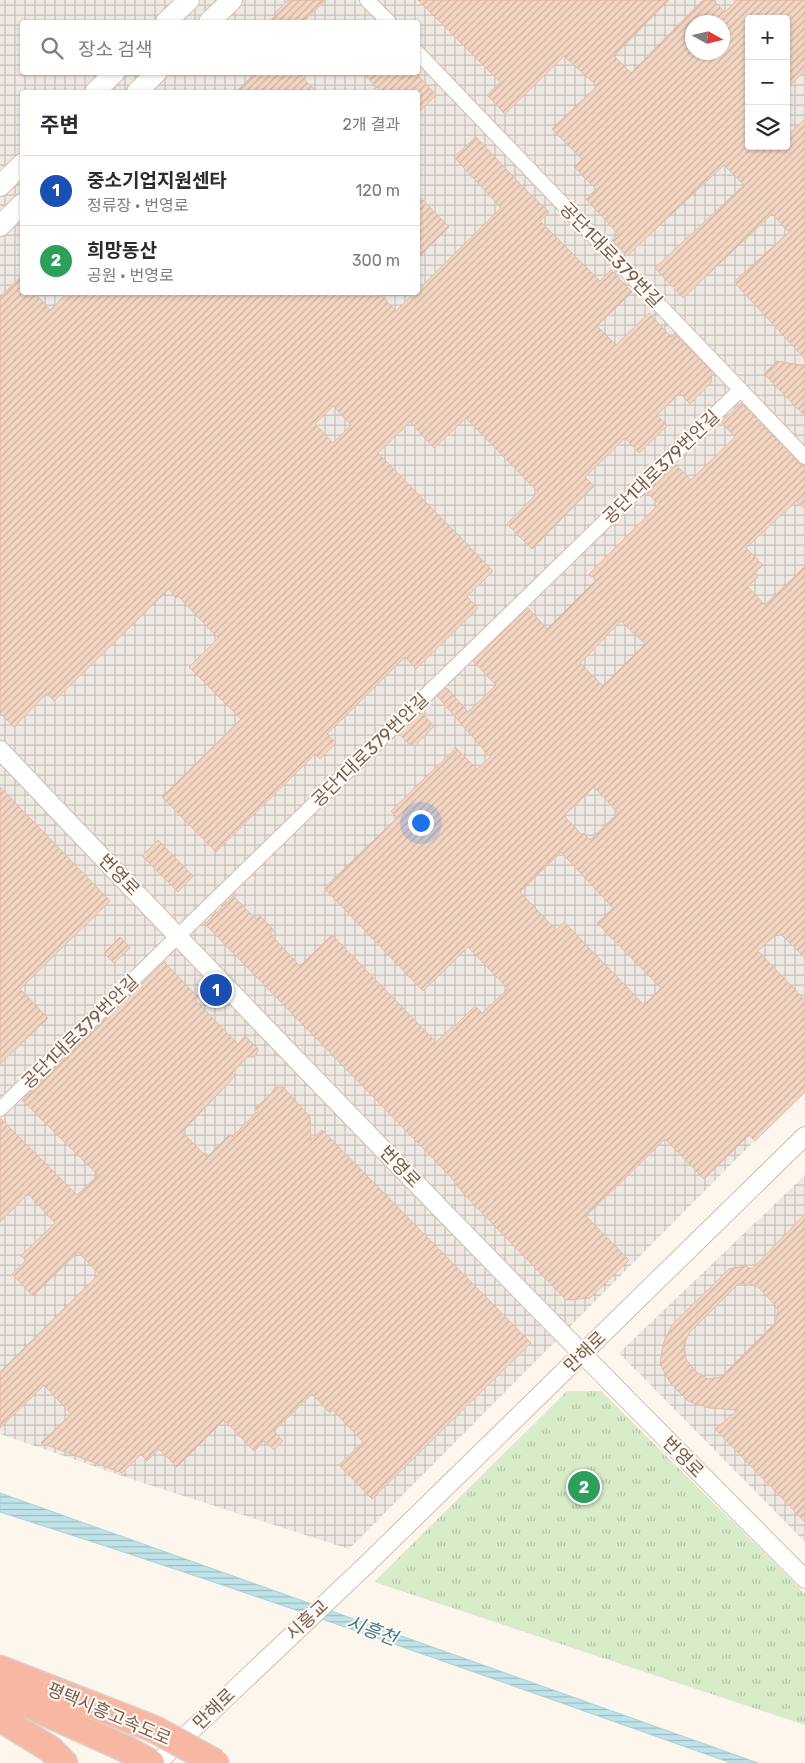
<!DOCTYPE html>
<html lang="ko">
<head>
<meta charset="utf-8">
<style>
	body { margin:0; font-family:Rubik,"Noto Sans KR",sans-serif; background:#f7f7f7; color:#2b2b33 }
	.controls { position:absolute; right:15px; top:15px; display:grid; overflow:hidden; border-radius:5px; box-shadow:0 1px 4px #0004 }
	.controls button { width:45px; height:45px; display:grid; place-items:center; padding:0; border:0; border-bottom:1px solid #e1e1e2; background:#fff; color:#2b2b33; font:25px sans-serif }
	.compass { position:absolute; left:685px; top:15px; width:45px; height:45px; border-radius:50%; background:#fff; box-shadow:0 1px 4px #0004; rotate:98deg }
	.you { position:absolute; left:420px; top:822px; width:18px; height:18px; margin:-12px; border:4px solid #fff; border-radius:50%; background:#1a73e8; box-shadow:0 0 0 8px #1a73e833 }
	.badge { display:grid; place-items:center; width:32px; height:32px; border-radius:50%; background:#0b8043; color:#fff; font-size:16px; font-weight:700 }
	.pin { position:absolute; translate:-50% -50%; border:2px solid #fff; box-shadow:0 1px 5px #0006 }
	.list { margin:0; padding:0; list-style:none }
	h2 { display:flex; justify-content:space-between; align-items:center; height:65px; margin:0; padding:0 20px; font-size:21px }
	h2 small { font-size:16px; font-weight:400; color:#7c7c81 }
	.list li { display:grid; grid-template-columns:32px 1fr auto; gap:15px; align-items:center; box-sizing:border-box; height:70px; padding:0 20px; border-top:1px solid #e1e1e2 }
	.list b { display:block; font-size:19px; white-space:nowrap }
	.list p { margin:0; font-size:16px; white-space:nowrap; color:#7c7c81 }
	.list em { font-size:16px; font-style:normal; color:#7c7c81 }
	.icon { flex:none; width:28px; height:28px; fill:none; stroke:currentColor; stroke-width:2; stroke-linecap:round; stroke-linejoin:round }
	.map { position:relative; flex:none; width:805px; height:1763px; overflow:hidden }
	.search { position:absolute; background:#fff; box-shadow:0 1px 4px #0004; left:20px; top:20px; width:400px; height:55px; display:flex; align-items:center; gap:12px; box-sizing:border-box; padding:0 18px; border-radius:5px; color:#7c7c81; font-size:19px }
	.panel { position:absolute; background:#fff; box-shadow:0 1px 4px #0004; left:20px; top:90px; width:400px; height:205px; border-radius:5px }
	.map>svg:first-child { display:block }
	.industrial { fill:url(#industrial-grid); fill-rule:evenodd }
	.grass { fill:url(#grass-tufts) }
	.water { fill:url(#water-rules); stroke:#a5d3da }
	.building { fill:url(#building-hatch); stroke:#e6bba3; fill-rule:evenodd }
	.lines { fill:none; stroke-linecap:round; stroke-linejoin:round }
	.minor-casing { stroke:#d1beb0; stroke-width:16 }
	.tertiary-casing { stroke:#d1beb0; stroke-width:20 }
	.secondary-casing { stroke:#d6c0b0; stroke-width:22 }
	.motorway-casing { stroke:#dad1cd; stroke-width:29 }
	.minor { stroke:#fff; stroke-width:14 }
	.tertiary { stroke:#fff; stroke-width:18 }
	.secondary { stroke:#fff; stroke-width:20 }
	.motorway { stroke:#f7b7a3; stroke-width:26 }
	.motorway-bridge-casing { stroke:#dad1cd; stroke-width:29; stroke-linecap:butt }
	.motorway-bridge { stroke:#f7b7a3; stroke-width:26 }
	.labels { text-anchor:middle; stroke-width:4; stroke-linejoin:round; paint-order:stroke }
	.street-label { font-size:18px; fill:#7a5c4d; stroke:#fffaf3 }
	.water-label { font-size:19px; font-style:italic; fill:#437c86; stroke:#fffaf3 }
</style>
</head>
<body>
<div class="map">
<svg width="805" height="1763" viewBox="0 0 805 1763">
	<defs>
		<pattern id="industrial-grid" width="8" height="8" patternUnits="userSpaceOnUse" patternTransform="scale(1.25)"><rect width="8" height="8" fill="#efe9e4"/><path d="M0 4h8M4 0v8" fill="none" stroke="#c7c0bb"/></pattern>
		<pattern id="grass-tufts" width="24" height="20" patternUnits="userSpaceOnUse" patternTransform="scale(1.25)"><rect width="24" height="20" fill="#d8ecc9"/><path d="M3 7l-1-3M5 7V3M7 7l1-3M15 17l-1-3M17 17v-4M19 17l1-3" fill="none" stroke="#b4c2a5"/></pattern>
		<pattern id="water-rules" width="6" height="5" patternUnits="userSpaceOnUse" patternTransform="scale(1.25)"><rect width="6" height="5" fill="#bfe3e8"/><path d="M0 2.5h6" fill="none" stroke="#a0bbbe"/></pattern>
		<pattern id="building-hatch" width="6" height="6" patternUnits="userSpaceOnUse" patternTransform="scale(1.25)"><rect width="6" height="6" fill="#f3d5c3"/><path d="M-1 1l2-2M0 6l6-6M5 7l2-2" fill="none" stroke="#cab0a1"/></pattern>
	</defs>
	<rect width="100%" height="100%" fill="#fdf6ec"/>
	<g class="industrial">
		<path d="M0 0H805V1090L349 1549 134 1480 0 1434ZM749 19H786V146H749ZM22 22H418V72H22ZM692 22H722V52H692ZM22 92H418V292H22Z"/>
		<path d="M805 1175V1542L619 1353Z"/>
	</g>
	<path class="grass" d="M567 1391H601L805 1594V1725L374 1582Z"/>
	<path class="water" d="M0 1493 758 1763H731C488 1677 246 1590 0 1512Z"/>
	<g class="building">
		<path d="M288 0H326L303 22H269L276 15 275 13Z"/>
		<path d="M418 0H669L614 56 631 73 703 0H713L725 12 737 0H805V71L786 89V19H749V146H786V137L805 119V359L734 282 789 232 772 214 683 298 655 268 744 185 724 165 627 256 612 240 618 234 586 199 596 189 574 167 582 159 552 129 597 86 564 56 505 114 487 95 500 82ZM692 22H722V52H692Z"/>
		<path d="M256 72H297L317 92H236Z"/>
		<path d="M362 72H415L436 95 418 113V92H381Z"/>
		<path d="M476 137 522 186 549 212 540 221 600 281 611 270 632 292 597 326 616 345 649 313 671 337 675 334 712 372 711 383 690 404 680 393 657 415 667 426 639 453 625 438 585 477 594 486 532 549 507 524 538 492 466 418 434 448 410 422 378 453 493 571 467 597 478 608 416 669 405 657 327 734 336 743 320 759 315 754 216 852 162 797 241 719 189 667 218 638 178 596 176 598 169 589 54 701 47 693 14 727 0 713V297L22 276V292H34L50 310 68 292H378L396 311 415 292H418V290L501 208 454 157ZM333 406 351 425 333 443 315 424Z"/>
		<path d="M418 195 449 227 418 258Z"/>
		<path d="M777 361 805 366V416L764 374Z"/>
		<path d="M741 403 799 463 805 467V509L796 501 746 548 763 565 755 573 758 577 748 587 765 605 805 566V958L779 932 758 951 805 1000V1092L755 1141 749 1135 704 1179 665 1139 586 1216 629 1260 590 1298 566 1300 464 1194 450 1176 205 924 233 896 256 919 260 916 274 930 270 934 300 966 332 935 436 1042 454 1025 455 1026 475 1006 482 1013 493 1003 508 989 468 947 423 991 324 888 397 818 391 811 456 748 477 769 490 757 437 696 447 688 468 712 496 685 473 661 528 608 547 629 596 580 589 574 659 504 647 493 676 465 691 480 735 437 721 422ZM621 621 645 644 603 686 580 663ZM594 787 618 813 590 840 583 833 582 835 564 816ZM561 852 613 908 597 923 661 988 644 1005 564 922 556 930 520 892Z"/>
		<path d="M421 712 434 726 415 746 413 744 411 746 399 734Z"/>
		<path d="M0 787 110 901 20 989 48 1018 0 1064Z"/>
		<path d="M158 840 193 876 178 892 142 856Z"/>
		<path d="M120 937 130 948 114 963 104 953Z"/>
		<path d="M164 962 198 997 195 1000 238 1044 245 1036 258 1049 256 1055 253 1057H247L232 1073 235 1076 182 1132 207 1157 230 1134 232 1137 258 1111 255 1108 271 1094 275 1087H283L310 1117 311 1140 322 1130 531 1343 372 1499 339 1465 363 1442 333 1410 330 1413 312 1394 274 1431 283 1441 274 1450 264 1441 254 1451 224 1420 177 1467 159 1449 147 1461 141 1454 122 1473 41 1443 71 1414 44 1385 0 1428V1372L99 1274 78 1252 33 1296 12 1274 26 1260 21 1256 55 1223 28 1194 0 1222V1118L77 1195 98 1175 22 1100Z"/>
		<path d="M805 1214V1522L715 1429 738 1410 709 1408 688 1401 671 1384 660 1364 663 1344 672 1325 729 1269 745 1266 752 1269ZM748 1283 758 1287 775 1305 778 1311 775 1323 721 1377 708 1379 695 1371 686 1359 683 1346 690 1332 738 1284Z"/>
	</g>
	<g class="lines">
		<defs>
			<g id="minor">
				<path d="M367 0 389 22"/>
				<path d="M418 53 805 457"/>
				<path d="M0 1109 740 390"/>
			</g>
			<g id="tertiary">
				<path d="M0 750C265 1029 533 1306 805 1579"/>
				<path d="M157 1763 365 1566 805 1136"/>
			</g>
			<g id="secondary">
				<path d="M166 22 189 0"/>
				<path d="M209 22 232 0"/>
				<path d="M95 92 115 72"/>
				<path d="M137 92 157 72"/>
				<path d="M0 186 22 164"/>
				<path d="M0 226 22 204"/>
			</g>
			<g id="motorway">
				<path d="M0 1669 154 1729"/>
				<path d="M0 1692 126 1749 151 1763"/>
				<path d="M0 1718 50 1749 64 1763"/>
			</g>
		</defs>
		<use href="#minor" class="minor-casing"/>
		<use href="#tertiary" class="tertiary-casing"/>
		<use href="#secondary" class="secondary-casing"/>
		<use href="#motorway" class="motorway-casing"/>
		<use href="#minor" class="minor"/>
		<use href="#tertiary" class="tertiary"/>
		<use href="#secondary" class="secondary"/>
		<use href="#motorway" class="motorway"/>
		<defs>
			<path id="motorway-bridge" d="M154 1729 216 1763"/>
		</defs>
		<use href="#motorway-bridge" class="motorway-bridge-casing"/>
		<use href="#motorway-bridge" class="motorway-bridge"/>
	</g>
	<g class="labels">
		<g class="street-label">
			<text transform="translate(611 255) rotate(46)" y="6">공단1대로379번길</text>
			<text transform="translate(661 467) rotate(-44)" y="6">공단1대로379번안길</text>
			<text transform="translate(370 750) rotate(-44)" y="6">공단1대로379번안길</text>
			<text transform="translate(119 875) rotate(46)" y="6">번영로</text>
			<text transform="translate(80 1032) rotate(-44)" y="6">공단1대로379번안길</text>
			<text transform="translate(400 1167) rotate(46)" y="6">번영로</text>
			<text transform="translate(585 1352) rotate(-44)" y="6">만해로</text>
			<text transform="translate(683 1457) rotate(45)" y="6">번영로</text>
			<text transform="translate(307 1620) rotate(-43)" y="6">시흥교</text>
			<text transform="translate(214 1709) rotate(-44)" y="6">만해로</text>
			<text transform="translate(109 1714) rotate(23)" y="6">평택시흥고속도로</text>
		</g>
		<g class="water-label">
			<text transform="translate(372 1630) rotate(20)" y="7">시흥천</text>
		</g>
	</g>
</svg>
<div class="controls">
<button>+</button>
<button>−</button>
<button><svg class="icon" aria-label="layers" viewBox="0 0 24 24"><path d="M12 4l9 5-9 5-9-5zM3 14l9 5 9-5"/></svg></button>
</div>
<svg class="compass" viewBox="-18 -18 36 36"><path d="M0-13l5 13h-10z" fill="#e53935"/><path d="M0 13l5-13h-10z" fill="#7c7c81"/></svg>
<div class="you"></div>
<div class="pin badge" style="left:216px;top:990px;background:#1a4fb4">1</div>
<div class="pin badge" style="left:584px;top:1487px;background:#2e9e5b">2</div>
<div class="search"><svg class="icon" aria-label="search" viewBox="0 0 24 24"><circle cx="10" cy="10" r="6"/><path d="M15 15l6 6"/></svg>장소 검색</div>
<section class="panel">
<h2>주변<small>2개 결과</small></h2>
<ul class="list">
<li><span class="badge" style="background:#1a4fb4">1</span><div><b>중소기업지원센타</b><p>정류장 · 번영로</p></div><em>120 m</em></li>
<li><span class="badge" style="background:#2e9e5b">2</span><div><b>희망동산</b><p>공원 · 번영로</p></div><em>300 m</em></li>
</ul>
</section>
</div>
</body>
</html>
